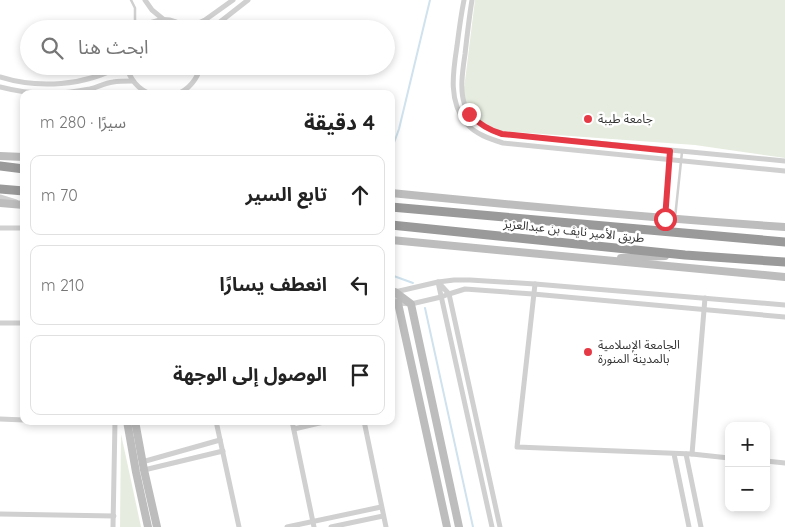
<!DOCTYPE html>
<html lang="ar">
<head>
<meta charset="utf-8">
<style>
	body { margin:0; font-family:Quicksand,"Noto Sans Arabic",sans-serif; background:#f6f6f6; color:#222; direction:rtl }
	.controls { position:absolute; right:15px; bottom:15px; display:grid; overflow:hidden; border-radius:10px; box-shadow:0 2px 8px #0003 }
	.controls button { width:45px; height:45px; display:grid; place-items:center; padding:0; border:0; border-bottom:1px solid #e0e0e0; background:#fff; color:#222; font:25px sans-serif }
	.stop { position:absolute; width:15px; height:15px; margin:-11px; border:4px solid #e63946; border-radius:50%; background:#fff }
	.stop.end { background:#e63946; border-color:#fff; box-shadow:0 1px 5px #0008 }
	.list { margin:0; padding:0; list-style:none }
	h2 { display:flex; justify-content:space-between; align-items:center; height:65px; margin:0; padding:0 20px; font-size:21px }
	h2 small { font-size:16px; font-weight:400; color:#767676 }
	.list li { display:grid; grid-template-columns:32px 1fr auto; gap:15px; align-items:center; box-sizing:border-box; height:80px; margin:0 10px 10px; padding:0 10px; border:1px solid #e0e0e0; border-radius:10px }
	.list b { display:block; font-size:19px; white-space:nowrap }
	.list em { font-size:16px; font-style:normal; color:#767676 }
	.icon { flex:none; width:28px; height:28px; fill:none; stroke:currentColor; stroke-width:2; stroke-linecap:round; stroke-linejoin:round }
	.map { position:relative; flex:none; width:785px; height:527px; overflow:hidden; direction:ltr }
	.search { position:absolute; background:#fff; box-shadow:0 2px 8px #0003; left:20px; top:20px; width:375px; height:55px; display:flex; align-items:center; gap:12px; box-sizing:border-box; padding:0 18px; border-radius:28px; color:#767676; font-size:19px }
	.panel { position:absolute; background:#fff; box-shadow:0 2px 8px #0003; left:20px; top:90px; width:375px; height:335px; border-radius:10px; direction:rtl }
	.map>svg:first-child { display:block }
	.green { fill:#e6ecdf }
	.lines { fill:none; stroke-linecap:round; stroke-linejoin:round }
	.stream { stroke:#cfe2ee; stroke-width:2 }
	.lane { stroke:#d0d0d0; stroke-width:2.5 }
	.street { stroke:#d0d0d0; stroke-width:5 }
	.secondary { stroke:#bdbdbd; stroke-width:8 }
	.highway { stroke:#9a9a9a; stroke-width:9 }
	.route { stroke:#e63946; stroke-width:6 }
	.poi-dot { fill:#e63946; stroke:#fff; stroke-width:2 }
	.labels { text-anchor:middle; stroke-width:5; stroke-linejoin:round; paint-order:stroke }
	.poi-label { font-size:12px; fill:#333; stroke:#fff; text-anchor:start }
	.street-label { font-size:12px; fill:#333; stroke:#fff }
</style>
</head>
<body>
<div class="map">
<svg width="785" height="527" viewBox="0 0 785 527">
	<rect width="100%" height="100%" fill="#fff"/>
	<g class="green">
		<path d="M475 0H785V158L695 145 502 131C488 127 470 116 465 101 464 98 464 93 464 89Z"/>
		<path d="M121 434 141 527H120Z"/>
	</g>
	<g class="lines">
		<g class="stream">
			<path d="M391 151 399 129 430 0"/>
			<path d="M391 275 413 283"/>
			<path d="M425 308 473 527"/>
		</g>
		<g class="lane">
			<path d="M131 0 135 8V29"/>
			<path d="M665 217 670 151"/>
			<path d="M675 218 682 152"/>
		</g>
		<g class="street">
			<path d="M145 0 152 10 163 19"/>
			<path d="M464 0C461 15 459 30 457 46 453 72 448 101 466 123 475 134 490 139 503 143L785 171"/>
			<path d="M472 0C469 18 467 36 465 54 459 94 457 120 502 134L785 161"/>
			<path d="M188 28 205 20 233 0"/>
			<path d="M139 29C157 17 170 16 189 29"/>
			<path d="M211 29 248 0"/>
			<path d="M127 66C129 79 139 90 151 94"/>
			<path d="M0 77C38 89 85 86 120 66"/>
			<path d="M0 87C30 95 60 95 90 89 98 87 105 83 113 82 119 81 126 81 133 81"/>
			<path d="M177 94C190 89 197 79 201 66"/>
			<path d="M0 197 16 202"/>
			<path d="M0 228H24"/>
			<path d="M535 284 517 447 692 454 729 458"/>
			<path d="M785 305 535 284 470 280H454L438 282 395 292 398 303 411 304 441 297 449 294 465 289 533 294 785 317"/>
			<path d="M0 323H24"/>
			<path d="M0 419 24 420"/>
			<path d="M216 421 239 527"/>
			<path d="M292 421 314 527"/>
			<path d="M364 421 386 527"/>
			<path d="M294 429 328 421"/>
			<path d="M674 454 689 527"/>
			<path d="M686 454 701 527"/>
			<path d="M692 454 705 298"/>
			<path d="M766 461 785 463"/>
			<path d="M142 462 220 440"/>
			<path d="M144 470 223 451"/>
			<path d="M0 514 114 516"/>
			<path d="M113 527 115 421"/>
			<path d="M287 527 381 507"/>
			<path d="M331 527 383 516"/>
			<path d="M492 527 438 282 449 294 500 527"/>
		</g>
		<g class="secondary">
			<path d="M0 156 24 157"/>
			<path d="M391 193C522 206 653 218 785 227"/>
			<path d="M0 203 24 205"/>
			<path d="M391 240 785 277"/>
			<path d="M621 258 665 256"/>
			<path d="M391 293 395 292 411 304 459 527"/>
			<path d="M391 304 398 303 447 527"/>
			<path d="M127 421 136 472 148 527"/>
			<path d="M135 421 144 470 157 527"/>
		</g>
		<g class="highway">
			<path d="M0 166 24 169"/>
			<path d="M0 189 24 191"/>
			<path d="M391 207 785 242"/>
			<path d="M391 225 685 255 785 262"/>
		</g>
	</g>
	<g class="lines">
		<path class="route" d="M469 114C479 124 488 130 502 134L670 151 665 219"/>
	</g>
	<g class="poi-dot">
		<circle cx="588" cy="119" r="5"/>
		<circle cx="588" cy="352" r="5"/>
	</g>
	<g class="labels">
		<g class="poi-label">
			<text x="598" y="123">جامعة طيبة</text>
			<text x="598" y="349">الجامعة الإسلامية<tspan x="598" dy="14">بالمدينة المنورة</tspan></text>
		</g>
		<g class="street-label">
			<text transform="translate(574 231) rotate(6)" y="4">طريق الأمير نايف بن عبدالعزيز</text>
		</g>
	</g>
</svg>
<div class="controls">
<button>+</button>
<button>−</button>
</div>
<div class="stop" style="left:665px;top:219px"></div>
<div class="stop end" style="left:469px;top:114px"></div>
<div class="search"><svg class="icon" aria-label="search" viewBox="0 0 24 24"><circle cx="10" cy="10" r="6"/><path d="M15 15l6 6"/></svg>ابحث هنا</div>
<section class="panel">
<h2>4 دقيقة<small>سيرًا · 280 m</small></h2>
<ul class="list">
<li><svg class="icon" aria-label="ahead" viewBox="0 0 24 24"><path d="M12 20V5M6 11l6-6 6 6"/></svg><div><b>تابع السير</b></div><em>70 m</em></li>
<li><svg class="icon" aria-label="left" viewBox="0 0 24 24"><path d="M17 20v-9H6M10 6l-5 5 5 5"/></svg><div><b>انعطف يسارًا</b></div><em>210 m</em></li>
<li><svg class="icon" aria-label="arrive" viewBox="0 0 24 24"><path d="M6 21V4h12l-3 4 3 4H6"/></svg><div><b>الوصول إلى الوجهة</b></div></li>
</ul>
</section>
</div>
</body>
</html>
